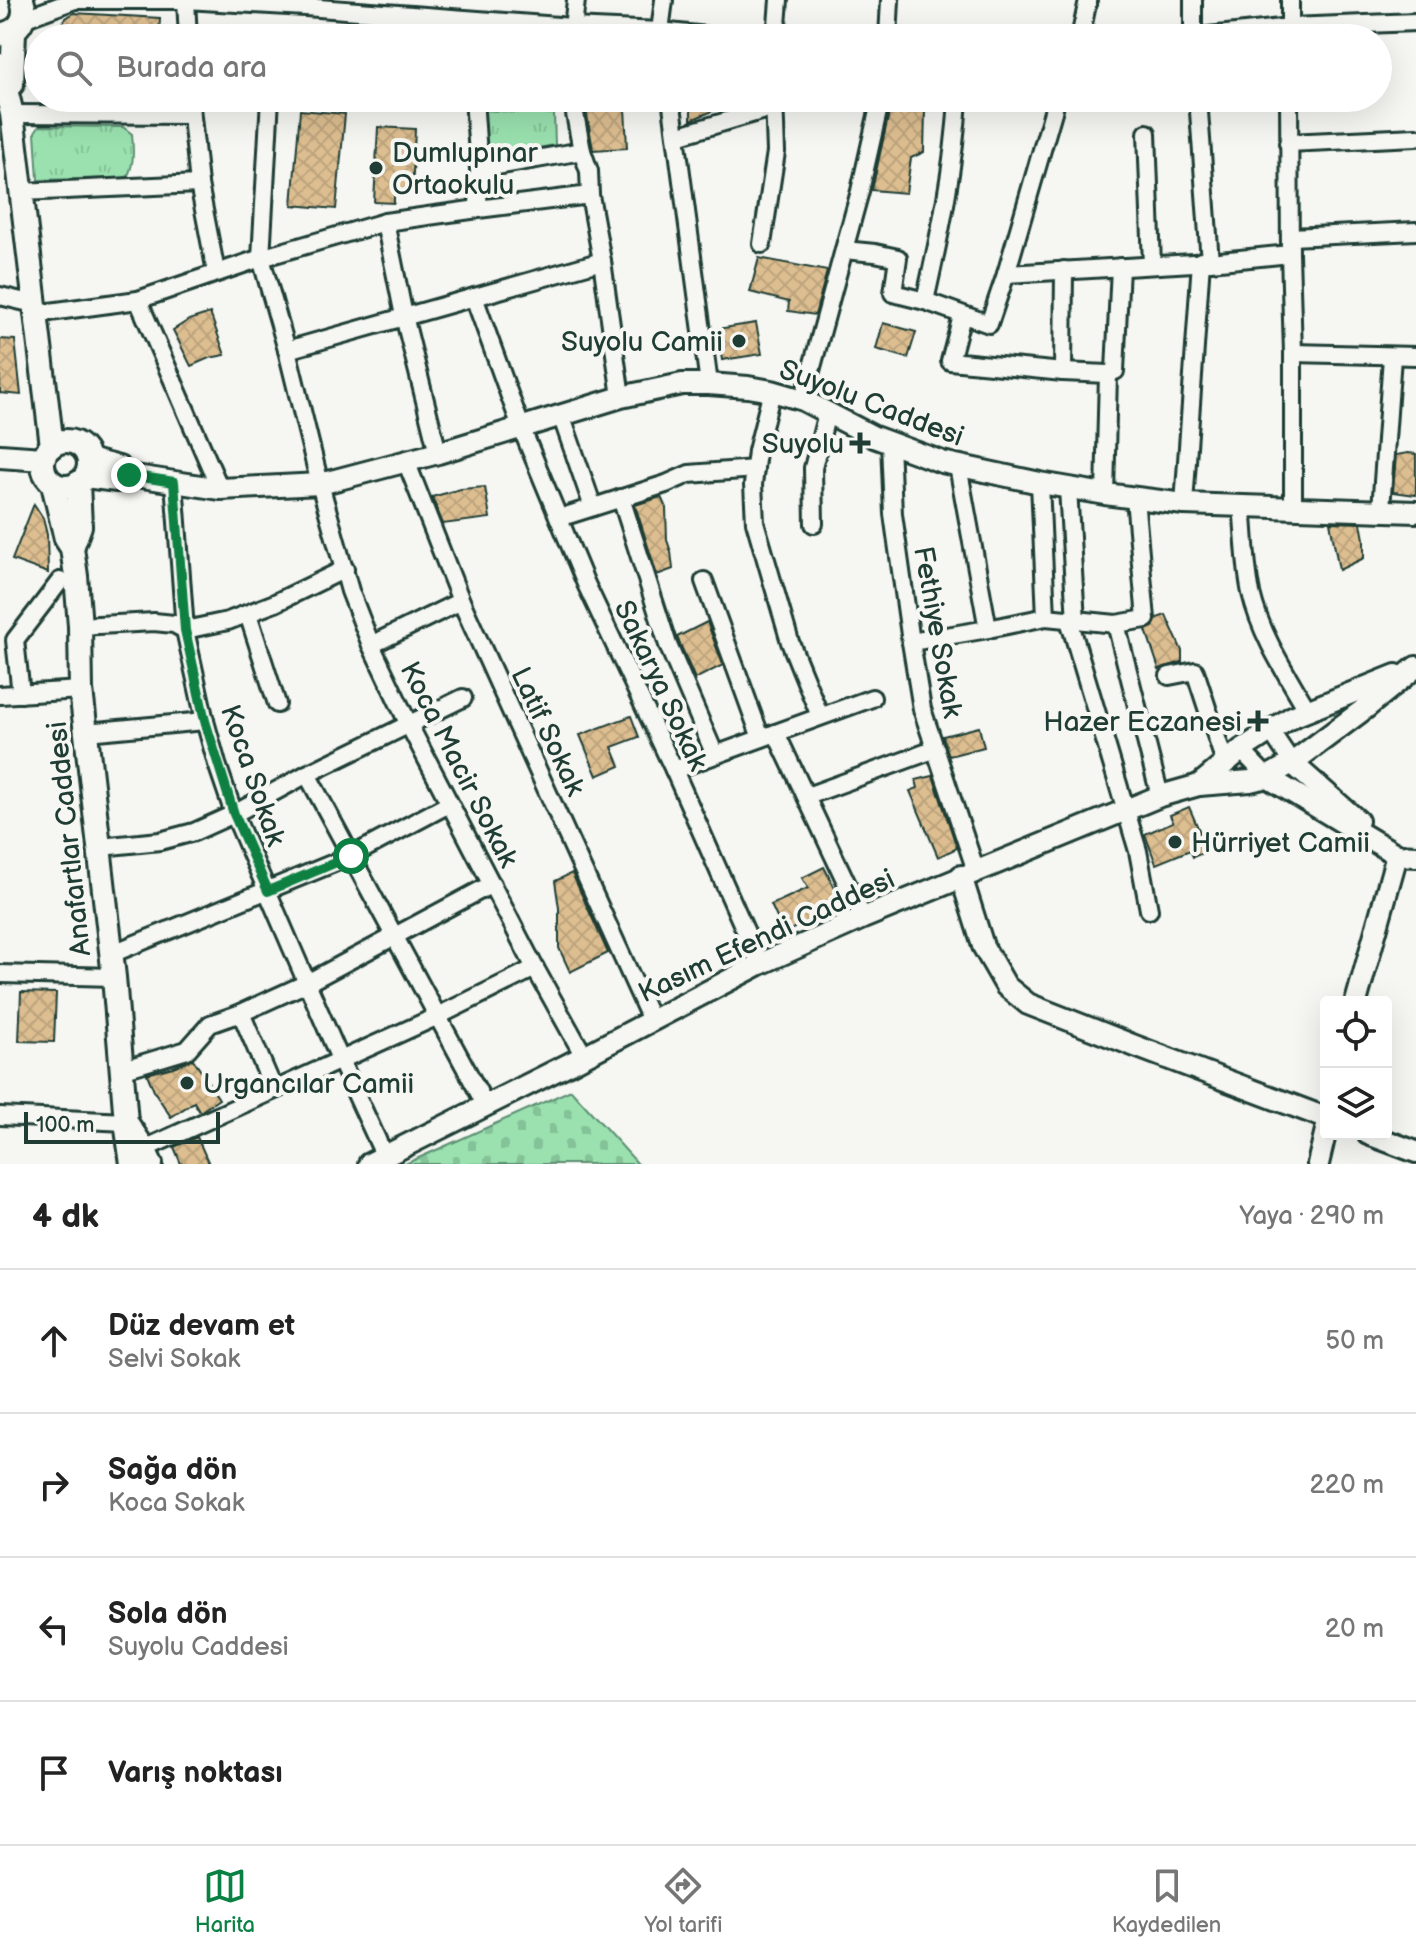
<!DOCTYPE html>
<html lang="tr">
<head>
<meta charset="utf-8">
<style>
	body { margin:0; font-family:"Balsamiq Sans",sans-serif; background:#f2f2f2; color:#222 }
	.controls { position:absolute; right:24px; bottom:24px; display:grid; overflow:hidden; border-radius:8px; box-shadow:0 8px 32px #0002 }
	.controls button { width:72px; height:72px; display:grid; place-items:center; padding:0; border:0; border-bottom:2px solid #e0e0e0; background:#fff; color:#222; font:40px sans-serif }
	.scale { position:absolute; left:24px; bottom:20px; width:196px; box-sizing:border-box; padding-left:8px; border:4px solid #1f3d34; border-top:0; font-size:22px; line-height:28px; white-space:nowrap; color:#1f3d34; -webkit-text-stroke:6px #f6f6f2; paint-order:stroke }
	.stop { position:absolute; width:24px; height:24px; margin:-18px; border:6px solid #0b8043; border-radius:50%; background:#fff }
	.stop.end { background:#0b8043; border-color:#fff; box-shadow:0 2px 8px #0008 }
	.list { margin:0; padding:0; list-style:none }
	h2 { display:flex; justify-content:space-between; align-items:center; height:104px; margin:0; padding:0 32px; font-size:34px }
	h2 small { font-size:26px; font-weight:400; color:#767676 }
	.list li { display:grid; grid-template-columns:52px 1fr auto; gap:24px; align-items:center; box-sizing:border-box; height:144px; padding:0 32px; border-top:2px solid #e0e0e0 }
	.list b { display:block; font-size:30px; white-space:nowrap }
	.list p { margin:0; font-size:26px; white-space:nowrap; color:#767676 }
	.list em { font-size:26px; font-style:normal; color:#767676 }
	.icon { flex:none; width:44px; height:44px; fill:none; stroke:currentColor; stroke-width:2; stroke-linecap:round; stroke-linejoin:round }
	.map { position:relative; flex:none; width:1416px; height:1164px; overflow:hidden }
	.search { position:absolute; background:#fff; box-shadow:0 8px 32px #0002; left:24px; right:24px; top:24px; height:88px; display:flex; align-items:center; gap:20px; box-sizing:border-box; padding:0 28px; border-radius:44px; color:#767676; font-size:30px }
	.sheet { height:680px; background:#fff }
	nav { display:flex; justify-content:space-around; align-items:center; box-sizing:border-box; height:112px; border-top:2px solid #e0e0e0; background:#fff; font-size:22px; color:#767676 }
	nav a { display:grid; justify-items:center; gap:4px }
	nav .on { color:#0b8043 }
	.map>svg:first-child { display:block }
	.cemetery { fill:url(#cemetery-stones); stroke:#5c8f72; stroke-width:2 }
	.park { fill:url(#park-tufts); stroke:#5c8f72; stroke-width:2 }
	.building { fill:url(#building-cross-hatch); stroke:#1f3d34; stroke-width:2 }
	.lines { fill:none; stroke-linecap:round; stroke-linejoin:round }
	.minor-casing { stroke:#1f3d34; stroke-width:22 }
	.tertiary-casing { stroke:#1f3d34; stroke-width:26 }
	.secondary-casing { stroke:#1f3d34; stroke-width:28 }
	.minor { stroke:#f6f6f2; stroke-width:16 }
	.tertiary { stroke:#f6f6f2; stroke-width:20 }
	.secondary { stroke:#f6f6f2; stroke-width:22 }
	.route { stroke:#0b8043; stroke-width:10 }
	.poi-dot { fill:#1f3d34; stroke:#f6f6f2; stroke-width:3 }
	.labels { text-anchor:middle; stroke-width:8; stroke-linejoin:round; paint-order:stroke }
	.poi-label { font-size:28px; fill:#1f3d34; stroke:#f6f6f2; text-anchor:start }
	.street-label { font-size:28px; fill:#1f3d34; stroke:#f6f6f2 }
</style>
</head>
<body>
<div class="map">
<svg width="1416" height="1164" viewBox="0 0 1416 1164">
	<defs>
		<pattern id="cemetery-stones" width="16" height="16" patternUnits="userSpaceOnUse" patternTransform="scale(2)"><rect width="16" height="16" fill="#9ae1af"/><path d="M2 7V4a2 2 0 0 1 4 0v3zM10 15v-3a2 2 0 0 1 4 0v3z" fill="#84c297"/></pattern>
		<pattern id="park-tufts" width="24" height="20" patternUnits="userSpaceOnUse" patternTransform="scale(2)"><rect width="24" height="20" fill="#9ae1af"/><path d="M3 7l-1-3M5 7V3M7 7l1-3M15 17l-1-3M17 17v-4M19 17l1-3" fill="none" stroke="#84c297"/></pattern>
		<pattern id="building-cross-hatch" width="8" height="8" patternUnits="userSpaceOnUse" patternTransform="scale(2)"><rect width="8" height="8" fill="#ddbe90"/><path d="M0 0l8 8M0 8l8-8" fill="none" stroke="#bda47d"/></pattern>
	</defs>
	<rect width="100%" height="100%" fill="#f6f6f2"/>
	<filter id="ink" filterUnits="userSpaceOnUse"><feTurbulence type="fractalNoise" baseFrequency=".0125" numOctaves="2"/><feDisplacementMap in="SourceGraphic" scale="16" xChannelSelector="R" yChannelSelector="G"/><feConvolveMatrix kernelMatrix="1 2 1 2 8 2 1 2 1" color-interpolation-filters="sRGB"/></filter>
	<g filter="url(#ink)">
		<path class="cemetery" d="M571 1090 638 1164H405Z"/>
		<g class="park">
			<path d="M484 110 554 114 555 145 486 157Z"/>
			<path d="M39 126 123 127 132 134C133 148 135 164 127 177L119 178 38 180 35 132Z"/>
		</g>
		<g class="building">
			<path d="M74 13 160 18 159 38H57V29L66 18Z"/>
			<path d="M691 98H744L691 120Z"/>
			<path d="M625 107 627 148 593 150 586 109Z"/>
			<path d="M300 110 345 114 336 209 292 205Z"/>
			<path d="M925 111 924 152 911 158 906 193 872 190 889 113Z"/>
			<path d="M378 127 415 129 412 194 394 193V203L374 202Z"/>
			<path d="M759 258 827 271 815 315 788 311 789 302 750 292Z"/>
			<path d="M210 313 225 355 209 358 191 366 173 330 189 320Z"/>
			<path d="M756 323 762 354 722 360 717 329Z"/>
			<path d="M883 323 916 332 908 358 876 349Z"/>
			<path d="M0 339 15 340 21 395 0 393Z"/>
			<path d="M1408 453 1416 454V495L1393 492 1396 455Z"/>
			<path d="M485 487 490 518 443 524 432 497 461 489Z"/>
			<path d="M661 497 666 508 667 540 671 552 673 569 657 575 635 505Z"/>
			<path d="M34 504 43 518 47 535 48 573 12 560Z"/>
			<path d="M1330 522 1361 523 1364 539V558L1339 570Z"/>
			<path d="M1166 615 1182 651V662L1159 669 1146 630 1153 627 1157 618Z"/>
			<path d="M707 622 723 665 695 679 677 637Z"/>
			<path d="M631 716 639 737 612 747 620 766 597 776 580 735Z"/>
			<path d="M979 727 984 747 949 756 943 736Z"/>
			<path d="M933 776 957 848 938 857 910 791 918 788 916 780Z"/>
			<path d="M1189 807 1208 851 1193 857 1190 850 1156 864 1145 834 1173 822 1170 815Z"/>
			<path d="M824 867 842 902 840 906 784 933 771 905 808 888 802 878Z"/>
			<path d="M572 873 608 953 570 972 559 948V908L555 881Z"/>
			<path d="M21 992 56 993 54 1042 19 1041Z"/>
			<path d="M193 1059 219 1099 200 1112 194 1102 171 1117 154 1091 147 1074 173 1067Z"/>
			<path d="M197 1137 209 1164H181L174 1147Z"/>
		</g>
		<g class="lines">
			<defs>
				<g id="minor">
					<path d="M75 0H186L305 7 572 27 660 31 726 38"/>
					<path d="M186 0 188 38"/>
					<path d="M1193 0V38"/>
					<path d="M23 19 75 0"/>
					<path d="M1290 34V0"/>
					<path d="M572 38 576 0"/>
					<path d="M662 38 660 31 664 0"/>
					<path d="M776 38 779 0"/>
					<path d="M888 38 890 0"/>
					<path d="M1080 38 1088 0"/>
					<path d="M1190 38 1290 27 1416 22"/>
					<path d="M190 98 199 184 216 272"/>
					<path d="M270 98 261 258 287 350 320 484 350 591 371 645 409 725 535 968 584 1056"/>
					<path d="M474 98 479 169 478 209"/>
					<path d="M499 98 572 100"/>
					<path d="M572 98 582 151 589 171 590 195 602 261 621 397"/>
					<path d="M671 98 709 384"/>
					<path d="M1198 98 1210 262"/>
					<path d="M1289 98 1290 254 1293 353V508"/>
					<path d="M880 102 983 98"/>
					<path d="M12 114 191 115"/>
					<path d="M1147 133 1152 265"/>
					<path d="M677 136 774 107"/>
					<path d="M1288 143 1416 137"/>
					<path d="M479 169 582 151"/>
					<path d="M21 192 199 184"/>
					<path d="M385 222 404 316 438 453"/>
					<path d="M1291 237 1416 231"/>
					<path d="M762 244 776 152 774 98"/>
					<path d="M844 250 875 253 898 258 893 293 925 301 989 324 1006 274 1057 98"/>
					<path d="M1006 274 1210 262 1290 254"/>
					<path d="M0 296 34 304"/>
					<path d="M474 297 521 427 586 584 674 770 760 964"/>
					<path d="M138 300 220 489"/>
					<path d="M925 301C940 234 954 168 958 99"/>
					<path d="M35 314 138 300 261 258 385 222 478 209 590 195"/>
					<path d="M962 316 950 361 1063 372 1108 374 1115 371 1120 267"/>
					<path d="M287 350 602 261"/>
					<path d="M1293 353 1416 356"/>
					<path d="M1063 372 1064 270"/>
					<path d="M772 391 757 451 753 485 755 522 790 642 820 716"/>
					<path d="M803 400 860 191 881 98"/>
					<path d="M561 415 593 507"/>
					<path d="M890 443 893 514 911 642 922 709 976 871"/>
					<path d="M406 461 461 601 651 1020"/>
					<path d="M174 482 185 630 205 721 217 764 234 814 307 983 340 1059 385 1157"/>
					<path d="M1040 483 1046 617"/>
					<path d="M1068 488 1076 621"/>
					<path d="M1105 494 1108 374"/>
					<path d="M621 498 668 645 715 755"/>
					<path d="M1135 498 1146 619 1116 624 1160 796"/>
					<path d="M1184 504 1201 261"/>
					<path d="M1242 506C1245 534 1245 565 1251 593 1261 636 1286 673 1308 711"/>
					<path d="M1381 509 1392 357"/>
					<path d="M559 518 666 484 689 474 755 469"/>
					<path d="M814 524 813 468 827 413"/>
					<path d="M704 581 761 738"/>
					<path d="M248 614 277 704"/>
					<path d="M1069 620 1138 851 1149 910"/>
					<path d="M80 626 154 622 174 624 185 630 228 621 275 603 345 569"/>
					<path d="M988 629 1046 617 1116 624"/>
					<path d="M911 642 988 629 958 466"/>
					<path d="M371 645 461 601"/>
					<path d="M1169 676 1195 671 1225 763"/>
					<path d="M21 694 15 640 60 581"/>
					<path d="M0 695 81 690"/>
					<path d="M1270 730 1292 763"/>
					<path d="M86 732 205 721"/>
					<path d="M776 733 863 918"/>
					<path d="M1241 750 1267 777"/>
					<path d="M674 770 872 698"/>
					<path d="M307 774 486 1106"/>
					<path d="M807 796 936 749"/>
					<path d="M100 847 160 841 194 832 234 814 307 774 463 698"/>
					<path d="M111 954 351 856 449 804"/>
					<path d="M0 974 114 977"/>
					<path d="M241 1013 274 1090"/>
					<path d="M121 1070 187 1050 210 1024 241 1013 307 983 492 884"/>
					<path d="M0 1116 126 1122"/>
					<path d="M144 1149 438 1016 535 968"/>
				</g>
				<g id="tertiary">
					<path d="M88 459 119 467 129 475"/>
					<path d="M129 475 220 489 320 484 438 453 621 397 682 384H709L748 387 772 391 803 400 874 437 942 462 1040 483 1105 494 1184 504 1416 512"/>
					<path d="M85 477 117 481 129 475"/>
					<path d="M1292 763 1358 821"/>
					<path d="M1267 777 1397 855 1416 856"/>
					<path d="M1199 785 1241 750 1292 717 1396 675"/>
					<path d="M961 876 983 946 1006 986 1028 1004 1135 1046 1326 1118"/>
					<path d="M1356 1002 1397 855"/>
					<path d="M1368 1134 1416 1152"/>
					<path d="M369 1164 569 1064 760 964 863 918 1160 796 1199 785 1250 781 1267 777 1292 763 1367 707 1416 667"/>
					<path d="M1318 1164 1326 1130"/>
				</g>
				<g id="secondary">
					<path d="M3 34C20 31 28 17 22 0"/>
					<path d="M0 65 12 114 52 446"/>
					<path d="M12 84 14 31"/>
					<circle cx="66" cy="464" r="23"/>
					<path d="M0 456 43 459"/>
					<path d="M53 484 66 539 72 548 76 576 80 626 81 690 114 977 126 1122"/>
					<path d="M72 548 80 526 78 483"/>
					<path d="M132 1164 126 1122 144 1149 151 1164"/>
				</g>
			</defs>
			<use href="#minor" class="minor-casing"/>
			<use href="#tertiary" class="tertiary-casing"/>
			<use href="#secondary" class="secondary-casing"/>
			<use href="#minor" class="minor"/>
			<use href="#tertiary" class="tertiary"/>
			<use href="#secondary" class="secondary"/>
		</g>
	</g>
	<g class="lines" filter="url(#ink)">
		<path class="route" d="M129 475 174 482 185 630 205 721 234 814 268 891 351 856"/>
	</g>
	<g class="poi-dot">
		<circle cx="376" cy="168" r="8"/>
		<circle cx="739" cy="341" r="8"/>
		<path d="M856 431h8v8h8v8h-8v8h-8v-8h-8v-8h8z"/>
		<path d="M1254 709h8v8h8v8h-8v8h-8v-8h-8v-8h8z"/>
		<circle cx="1175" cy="842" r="8"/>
		<circle cx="187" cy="1083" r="8"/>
	</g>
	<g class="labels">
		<g class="poi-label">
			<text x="392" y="162">Dumlupınar<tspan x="392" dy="32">Ortaokulu</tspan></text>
			<text x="723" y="351" text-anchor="end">Suyolu Camii</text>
			<text x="844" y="453" text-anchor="end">Suyolu</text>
			<text x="1242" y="731" text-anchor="end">Hazer Eczanesi</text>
			<text x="1191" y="852">Hürriyet Camii</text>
			<text x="203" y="1093">Urgancılar Camii</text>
		</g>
		<g class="street-label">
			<text transform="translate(872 402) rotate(21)" y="10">Suyolu Caddesi</text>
			<text transform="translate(939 632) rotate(80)" y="10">Fethiye Sokak</text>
			<text transform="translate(662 685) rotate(65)" y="10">Sakarya Sokak</text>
			<text transform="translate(549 731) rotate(65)" y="10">Latif Sokak</text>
			<text transform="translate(460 764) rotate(63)" y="10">Koca Macir Sokak</text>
			<text transform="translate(254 775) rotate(71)" y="10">Koca Sokak</text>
			<text transform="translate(68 839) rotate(-96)" y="10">Anafartlar Caddesi</text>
			<text transform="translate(766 935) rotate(-25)" y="10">Kasım Efendi Caddesi</text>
		</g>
	</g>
</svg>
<div class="controls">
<button><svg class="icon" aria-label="locate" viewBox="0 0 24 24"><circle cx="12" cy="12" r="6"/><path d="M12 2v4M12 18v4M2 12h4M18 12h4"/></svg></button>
<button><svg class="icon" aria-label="layers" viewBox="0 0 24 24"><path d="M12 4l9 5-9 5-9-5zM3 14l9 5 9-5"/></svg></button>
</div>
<div class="scale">100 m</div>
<div class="stop" style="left:351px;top:856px"></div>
<div class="stop end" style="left:129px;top:475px"></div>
<div class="search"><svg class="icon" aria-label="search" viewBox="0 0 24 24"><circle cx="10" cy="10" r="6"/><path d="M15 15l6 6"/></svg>Burada ara</div>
</div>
<section class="sheet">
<h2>4 dk<small>Yaya · 290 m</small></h2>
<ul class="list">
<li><svg class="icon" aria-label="ahead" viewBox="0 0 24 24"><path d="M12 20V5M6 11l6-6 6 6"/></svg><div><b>Düz devam et</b><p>Selvi Sokak</p></div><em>50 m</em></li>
<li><svg class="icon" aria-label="right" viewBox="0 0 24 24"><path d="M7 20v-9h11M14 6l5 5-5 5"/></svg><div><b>Sağa dön</b><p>Koca Sokak</p></div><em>220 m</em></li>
<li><svg class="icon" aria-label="left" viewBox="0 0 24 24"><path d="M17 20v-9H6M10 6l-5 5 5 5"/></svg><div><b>Sola dön</b><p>Suyolu Caddesi</p></div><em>20 m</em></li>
<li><svg class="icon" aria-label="arrive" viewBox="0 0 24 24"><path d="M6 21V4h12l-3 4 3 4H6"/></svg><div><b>Varış noktası</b></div></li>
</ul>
</section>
<nav>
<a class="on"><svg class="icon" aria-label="map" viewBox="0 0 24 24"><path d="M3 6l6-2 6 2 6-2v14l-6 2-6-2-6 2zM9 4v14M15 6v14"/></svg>Harita</a>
<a><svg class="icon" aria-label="directions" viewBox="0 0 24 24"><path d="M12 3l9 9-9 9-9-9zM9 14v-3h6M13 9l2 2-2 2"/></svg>Yol tarifi</a>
<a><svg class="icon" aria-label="saved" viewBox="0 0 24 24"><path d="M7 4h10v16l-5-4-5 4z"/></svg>Kaydedilen</a>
</nav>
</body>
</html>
